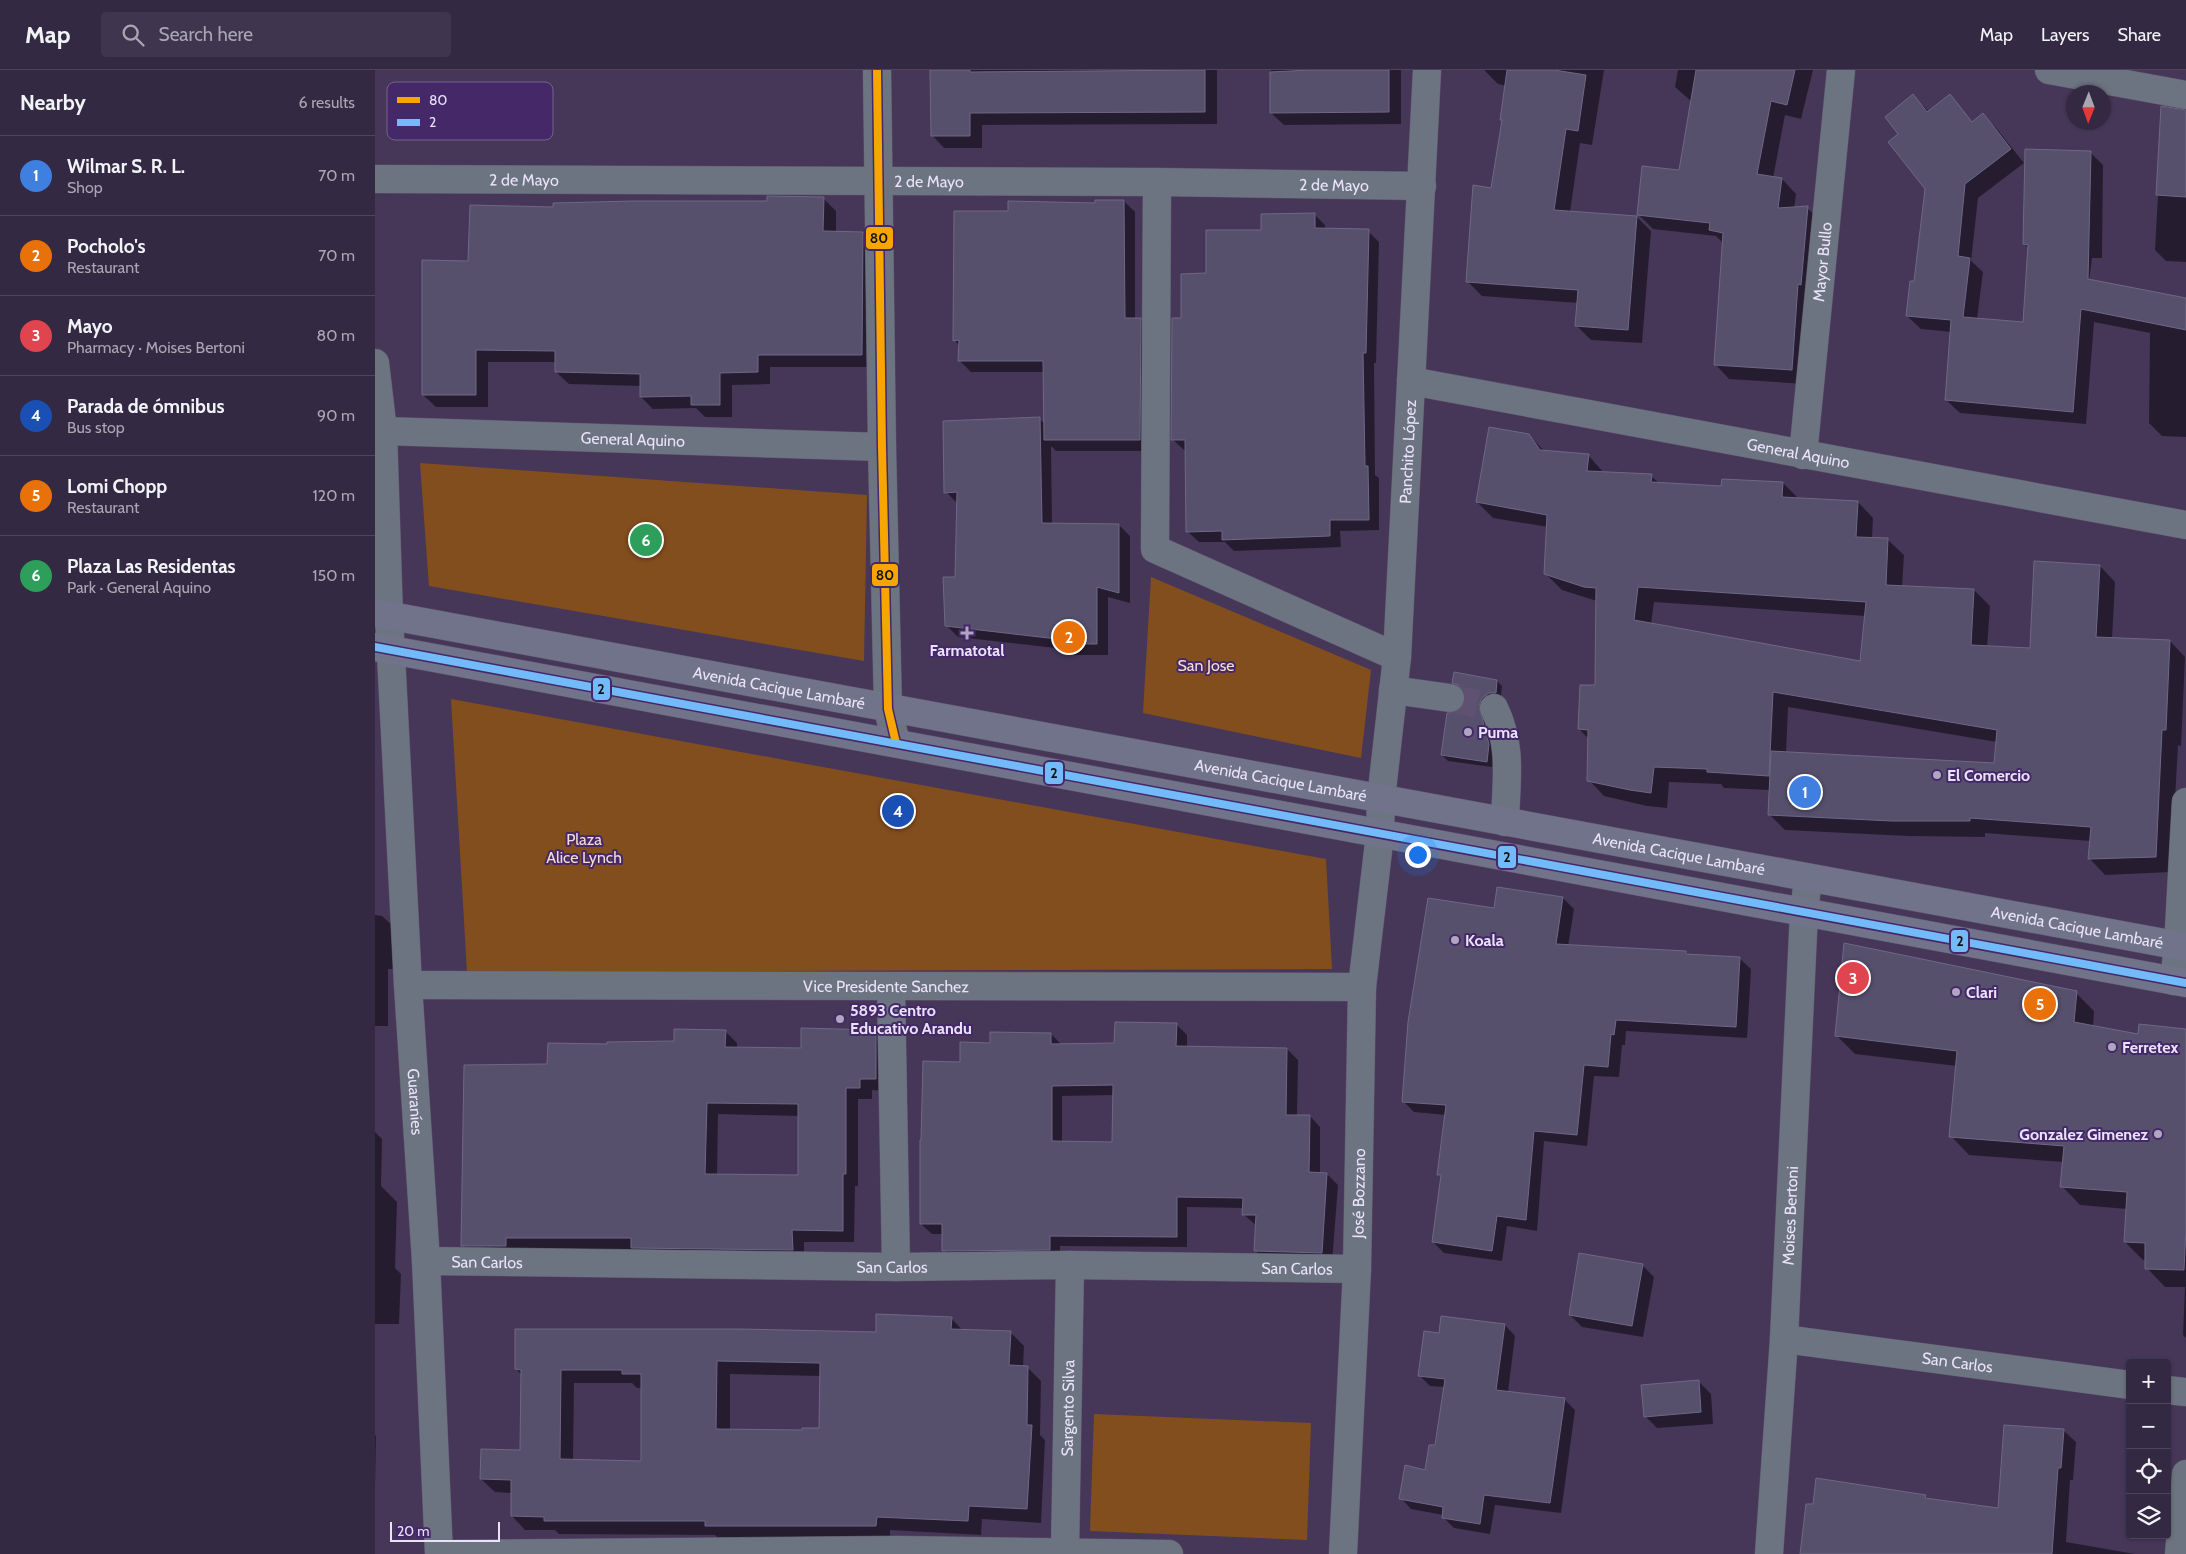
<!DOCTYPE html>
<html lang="en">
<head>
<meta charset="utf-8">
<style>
	body { margin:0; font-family:Cabin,sans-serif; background:#3f354e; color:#f1f3f6 }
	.controls { position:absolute; right:15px; bottom:15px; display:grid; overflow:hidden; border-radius:5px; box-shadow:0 1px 4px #0004 }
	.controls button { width:45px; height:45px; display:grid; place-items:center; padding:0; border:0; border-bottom:1px solid #4e455c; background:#342943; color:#f1f3f6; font:25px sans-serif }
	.compass { position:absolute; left:1691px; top:15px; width:45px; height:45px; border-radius:50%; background:#342943; box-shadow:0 1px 4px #0004; rotate:181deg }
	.scale { position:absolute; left:15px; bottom:12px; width:110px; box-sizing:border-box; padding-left:5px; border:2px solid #e9e2f9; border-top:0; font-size:14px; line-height:18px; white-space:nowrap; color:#e9e2f9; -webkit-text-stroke:4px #442868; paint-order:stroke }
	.you { position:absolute; left:1042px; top:784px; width:18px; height:18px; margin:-12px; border:4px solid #fff; border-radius:50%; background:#1a73e8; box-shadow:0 0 0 8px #1a73e833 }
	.badge { display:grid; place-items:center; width:32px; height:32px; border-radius:50%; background:#b0a6c1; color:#fff; font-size:16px; font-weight:700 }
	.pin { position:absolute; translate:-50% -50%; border:2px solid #fff; box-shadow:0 1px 5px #0006 }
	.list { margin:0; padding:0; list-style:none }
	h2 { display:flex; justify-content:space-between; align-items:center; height:65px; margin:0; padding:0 20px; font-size:21px }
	h2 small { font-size:16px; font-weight:400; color:#a9a6b2 }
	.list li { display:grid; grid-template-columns:32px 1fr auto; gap:15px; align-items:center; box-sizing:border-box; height:80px; padding:0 20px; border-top:1px solid #4e455c }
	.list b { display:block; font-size:19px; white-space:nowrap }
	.list p { margin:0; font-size:16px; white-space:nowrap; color:#a9a6b2 }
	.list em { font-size:16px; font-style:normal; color:#a9a6b2 }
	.icon { flex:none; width:28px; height:28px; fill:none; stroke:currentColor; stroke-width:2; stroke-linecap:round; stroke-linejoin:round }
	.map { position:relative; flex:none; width:1811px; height:1484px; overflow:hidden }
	header { display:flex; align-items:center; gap:30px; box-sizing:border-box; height:70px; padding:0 25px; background:#342943; border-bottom:1px solid #4e455c }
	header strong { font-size:24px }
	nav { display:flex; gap:28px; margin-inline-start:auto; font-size:18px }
	.search { width:350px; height:45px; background:#3f354e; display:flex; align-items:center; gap:12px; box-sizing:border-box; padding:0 18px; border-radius:5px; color:#a9a6b2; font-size:19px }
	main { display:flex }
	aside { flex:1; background:#342943 }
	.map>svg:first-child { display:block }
	.green { fill:#834e1e }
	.shadow { fill:#0007; fill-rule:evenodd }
	.building { fill:#56506d; stroke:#6e6886; fill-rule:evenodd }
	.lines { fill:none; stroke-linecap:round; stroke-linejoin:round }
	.minor-tunnel { stroke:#5e5171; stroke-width:28; stroke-dasharray:28 14; stroke-linecap:butt }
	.minor-casing { stroke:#5e526d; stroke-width:29 }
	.major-casing { stroke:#5e526d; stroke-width:29 }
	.minor { stroke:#6d7481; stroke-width:28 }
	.major { stroke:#707389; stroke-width:28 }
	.bus-1-casing { stroke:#442868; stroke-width:11 }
	.bus-2-casing { stroke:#442868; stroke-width:11 }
	.bus-1 { stroke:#f7a600; stroke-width:8 }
	.bus-2 { stroke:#73baf8; stroke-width:8 }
	.poi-dot { fill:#b0a6c1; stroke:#442868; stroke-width:2 }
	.labels { text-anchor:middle; stroke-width:4; stroke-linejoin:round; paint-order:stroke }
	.street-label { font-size:16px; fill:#e9e2f9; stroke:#442868 }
	.poi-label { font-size:16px; font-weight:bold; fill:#e9e2f9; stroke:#442868; text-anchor:start }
	.park-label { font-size:16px; fill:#f2decf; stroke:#442868 }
	.key { fill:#442868; stroke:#766094; stroke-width:1 }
	.key-label { font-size:14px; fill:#e9e2f9 }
	.line-badge { stroke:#442868; stroke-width:2 }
	.pale-badge-label { font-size:14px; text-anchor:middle; font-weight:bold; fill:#111 }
</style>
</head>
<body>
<header>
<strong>Map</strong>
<div class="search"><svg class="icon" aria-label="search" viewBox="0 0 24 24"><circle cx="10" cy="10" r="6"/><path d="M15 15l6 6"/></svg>Search here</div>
<nav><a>Map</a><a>Layers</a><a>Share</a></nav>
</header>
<main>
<aside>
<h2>Nearby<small>6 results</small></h2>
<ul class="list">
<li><span class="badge" style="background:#3f7fe0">1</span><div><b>Wilmar S. R. L.</b><p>Shop</p></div><em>70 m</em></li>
<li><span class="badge" style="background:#e8710a">2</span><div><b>Pocholo's</b><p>Restaurant</p></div><em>70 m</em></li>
<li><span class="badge" style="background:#e0444e">3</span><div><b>Mayo</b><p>Pharmacy · Moises Bertoni</p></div><em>80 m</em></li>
<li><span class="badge" style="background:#1a4fb4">4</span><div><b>Parada de ómnibus</b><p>Bus stop</p></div><em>90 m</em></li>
<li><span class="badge" style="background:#e8710a">5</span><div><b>Lomi Chopp</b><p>Restaurant</p></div><em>120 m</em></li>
<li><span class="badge" style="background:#2e9e5b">6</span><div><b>Plaza Las Residentas</b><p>Park · General Aquino</p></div><em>150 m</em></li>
</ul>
</aside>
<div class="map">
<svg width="1811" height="1484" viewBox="0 0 1811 1484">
	<rect width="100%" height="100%" fill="#463759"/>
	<g class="green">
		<path d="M45 393 492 425 489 591 54 516Z"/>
		<path d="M776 507 996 600 986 688 768 643Z"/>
		<path d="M76 629 951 789 957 899 92 902Z"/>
		<path d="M719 1344 936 1353 932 1470 715 1461Z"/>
	</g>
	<g class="shadow">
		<path d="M557 0H842V54L607 55V78H569L557 65Z"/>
		<path d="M896 0H1026V54L909 55 896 43Z"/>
		<path d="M1109 0H1229L1217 75 1205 73 1195 142 1262 147 1276 161 1267 273 1216 270 1202 256 1203 233 1107 226 1092 211 1117 119 1128 51 1126 49 1131 16 1123 14Z"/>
		<path d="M1303 0H1438L1426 49 1410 45 1398 108 1407 109 1421 124 1419 139 1432 138 1447 152 1431 314 1354 309 1340 294 1348 173 1341 166 1278 159 1263 144 1305 101 1317 32 1300 17Z"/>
		<path d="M1538 26 1554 42 1575 26 1598 53 1608 45 1621 58 1649 93 1603 128 1596 191 1608 202 1602 249 1650 253 1654 179 1649 174 1715 82 1728 95 1727 188H1717L1714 211 1811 229V367L1787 366 1774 353 1775 263 1719 252 1711 354 1585 343 1571 330 1577 262 1546 259 1532 246 1540 213 1551 119 1525 64Z"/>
		<path d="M1786 70 1811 71V192L1791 191 1780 180Z"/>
		<path d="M449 129 461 141V163H488L500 176 499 297H395V314L357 315V347H330L321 338 278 339 266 327V316L194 314 181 302V292H113V337H61L48 325 95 192 179 138 393 133Z"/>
		<path d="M749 131 760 142V249H765L776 261V381H681L676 376 677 454 744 455 755 466V533L733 527V585H694L689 579 583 567 572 556 581 508 582 433 571 422 664 349 670 354 669 302H596L585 291V276L579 270 634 142Z"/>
		<path d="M939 144 950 155V159L993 161 1004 172 1001 293H999L1000 405 1004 408V460L965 461 966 477 859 481 850 472H824L812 461 811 380H809L797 369 808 250 832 204 887 161Z"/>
		<path d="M1154 365 1170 382 1213 385 1229 403 1276 406 1285 414 1347 417 1408 413 1424 429 1483 432 1498 448 1497 469 1513 470 1529 485 1527 517 1599 520 1615 536 1612 577 1656 579 1725 496 1740 512 1737 569 1795 571 1810 587 1806 676 1803 675 1796 802 1730 805 1715 789 1716 771 1610 763V767L1533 766 1410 760 1394 744 1395 720 1349 718 1346 714 1294 712 1292 738 1272 736 1229 726 1214 710V669L1204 659 1221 617 1222 531 1187 520 1171 504 1173 457 1118 448 1102 432ZM1279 532 1491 546 1486 592 1276 554ZM1413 637 1622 672 1620 694 1411 683Z"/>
		<path d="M1122 611 1127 616 1117 697 1073 691 1067 685 1082 643 1089 638 1092 631 1089 620 1079 612Z"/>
		<path d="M0 798V845L7 846 18 856V899H13V956H0Z"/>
		<path d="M1188 828 1199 839 1193 876 1311 882 1314 885 1364 888 1376 899 1372 968 1251 961 1250 975H1247L1244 1007 1219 1006 1212 1076 1169 1071 1162 1161 1132 1156 1127 1191 1069 1183 1058 1172 1067 1108 1063 1104 1071 1045 1039 1042 1028 1031 1120 839Z"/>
		<path d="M1701 923 1719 941 1718 957 1764 965 1811 960V1268L1808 1265 1810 1217H1790L1772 1198V1190H1768L1750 1172 1752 1139 1705 1135 1687 1116 1689 1092 1594 1085 1576 1066 1582 996 1480 984 1462 966Z"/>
		<path d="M801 954 812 965V977L912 979 923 990 922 1046H935L945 1057V1104H952L963 1115 957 1193 891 1191 880 1180 882 1156 869 1145V1138L812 1137V1177L685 1176V1190L579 1191 569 1180 568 1164H557L546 1154 586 993 616 974 676 964 687 975 740 974ZM740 1025 739 1073 687 1072V1026Z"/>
		<path d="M350 961 362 973V979L427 980 501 961 513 973V1021L497 1020V1029H483V1116H480L479 1172H429V1192L269 1190 259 1180 143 1179 100 1187 88 1175 173 995 233 975 300 972ZM343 1044 424 1046 425 1106 342 1105Z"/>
		<path d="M0 1062 7 1069 6 1116 22 1132 20 1198 26 1204 24 1254H0Z"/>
		<path d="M1267 1195 1279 1207 1268 1267 1207 1257 1195 1245Z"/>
		<path d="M577 1249 588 1261 635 1262 649 1276 648 1297H652L666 1311 665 1365 670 1370 666 1453 607 1449 606 1465 515 1460V1470H345L340 1465 184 1464 180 1460H150L137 1446V1423L120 1422 106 1409 146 1381 148 1306 141 1299 502 1263ZM355 1304 446 1306 445 1359 428 1361 355 1360ZM199 1313H257L262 1318H268L267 1392 198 1391Z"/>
		<path d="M1130 1255 1140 1266 1133 1322 1189 1329 1200 1340 1186 1443 1120 1435 1115 1464 1079 1458 1068 1447V1445L1036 1439 1026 1428 1051 1401 1061 1377 1070 1317 1055 1316 1044 1305 1065 1265Z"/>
		<path d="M1324 1312 1336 1324 1338 1354 1282 1358 1270 1346Z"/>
		<path d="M1688 1360 1701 1372 1698 1410H1695L1691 1472 1760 1484H1426L1550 1426 1555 1430 1624 1439Z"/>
		<path d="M0 1365 1 1366 0 1415Z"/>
	</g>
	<g class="building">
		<path d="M555 0H595V2L830 0V42L595 43V66H556Z"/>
		<path d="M936 0H1014V42L895 43V2Z"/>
		<path d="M1132 0H1179L1211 5 1203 61 1191 59 1179 140 1262 146 1253 260 1200 256 1203 220 1091 212 1098 115 1116 118 1127 50H1125Z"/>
		<path d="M1321 0H1420L1412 35 1396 31 1382 104 1407 108 1403 138 1433 136 1426 215 1423 214 1417 300 1339 295 1348 163 1334 160 1335 153 1262 145 1267 96 1304 100Z"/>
		<path d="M1538 24 1552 42 1575 24 1597 52 1608 43 1636 79 1590 114 1583 186 1595 188 1588 247 1648 252 1653 175 1648 174 1650 79 1716 81 1713 209 1811 228V260L1706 239 1698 342 1570 330 1576 250 1531 246 1535 211H1539L1550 119 1513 72 1523 64 1510 47Z"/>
		<path d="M1786 36 1811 40V127L1781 125Z"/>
		<path d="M392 126 449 127 448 161 488 162 487 285H383V302L345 303V335H316V326L265 327V304L180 302V281L101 280V325H47V190L93 191 95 135 178 137V133L258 131H392Z"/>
		<path d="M720 130H749L750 248H766L765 370H669L668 291H583L584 270 578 271 579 141H633V131L720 133Z"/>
		<path d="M940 143V158L994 159 991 283H988L990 396H993L994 450H955V466L847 470V461L811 462 810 370H796L797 248H806V204L831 203V160H886V144Z"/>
		<path d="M665 347 667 453 744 454V523L722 517V574H682V569L570 556 568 507H580L582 422 569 423 568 351Z"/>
		<path d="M1114 357 1154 364 1165 380 1214 384 1212 401 1277 404 1276 412 1346 416 1347 409 1408 412 1407 427 1483 431 1481 467 1513 468 1511 515 1599 519 1596 575 1655 578 1659 491 1725 495 1721 567 1795 570 1791 660H1787L1781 787 1713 789 1716 757 1595 748V751H1517L1393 745 1396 681 1619 693 1622 660 1398 622 1394 706 1332 702V699L1279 697 1276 723 1255 720 1212 711 1213 660 1203 659 1205 615H1220L1221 518 1209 517 1169 504 1172 445 1101 432ZM1263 517 1491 532 1485 591 1259 550Z"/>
		<path d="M1079 602 1122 610 1121 623H1114L1107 628 1104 636 1114 674 1112 692 1066 685 1072 643 1081 642 1088 637 1090 631 1089 622 1084 615 1077 613Z"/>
		<path d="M1122 817 1188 827 1181 874 1311 881V884L1365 887 1361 957 1241 950 1239 965 1236 964 1233 997 1209 995 1202 1065 1159 1061 1151 1150 1122 1146 1117 1181 1057 1172 1066 1105H1062L1071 1035 1027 1032 1033 952 1053 828 1119 838Z"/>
		<path d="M1469 873 1702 921 1699 952 1763 964 1764 954 1811 959V1159L1809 1200 1770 1199V1173L1749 1172 1752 1122 1685 1117 1689 1076 1574 1067 1582 981 1460 966Z"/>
		<path d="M740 952 802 953 801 976 912 978 911 1045H935L934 1102 952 1103 947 1183 879 1181 881 1145H867L868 1128 802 1127V1167L675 1166V1180L567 1181V1154H545V1070H546L548 991 585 992V972L615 973V962L676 963V974L739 973ZM738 1015 737 1072 677 1071V1016Z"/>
		<path d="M426 958 501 960V1009H485V1018H471V1104H468V1161L417 1160 418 1180 256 1178V1168H131V1176H86L89 995 172 994 173 973 232 974V972L299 971V959L351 960 350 977 426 978ZM332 1033 423 1034V1105L330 1104Z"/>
		<path d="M1204 1183 1268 1194 1257 1256 1194 1245Z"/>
		<path d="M501 1244 577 1247 576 1259 636 1261 634 1295 653 1296 652 1355H657L652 1439 594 1436 593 1451 502 1447 501 1456H330V1451H169V1447L136 1446V1410L105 1409 106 1379 145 1380 146 1300 140 1299V1259H364L501 1262ZM342 1291 445 1293 444 1358H427V1360L341 1359ZM186 1300H247V1304H266V1391L185 1389Z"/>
		<path d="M1066 1246 1130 1254 1121 1320 1190 1328 1175 1433 1109 1425 1105 1454 1067 1448 1068 1437 1024 1429 1030 1395 1050 1400 1054 1375H1060L1070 1309 1043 1306 1049 1261 1064 1263Z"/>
		<path d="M1324 1310 1326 1342 1269 1347 1266 1315Z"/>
		<path d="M1629 1355 1689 1359 1686 1398H1683L1677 1484H1425L1431 1434H1438L1441 1408 1551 1425 1550 1428 1623 1438Z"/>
	</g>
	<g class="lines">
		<path class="minor-tunnel" d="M1075 628 1119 638"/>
		<defs>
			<g id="minor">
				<path d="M502 0 507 377 513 639 521 673"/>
				<path d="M1674 0 1811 25"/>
				<path id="s1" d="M0 109 782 112 1047 116"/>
				<path d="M782 112 780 479 1022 587"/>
				<path id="s2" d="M0 293 8 361 14 546 33 915 51 1191 64 1484"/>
				<path id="s3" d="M1036 311 1811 455"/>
				<path id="s4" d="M8 361 507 377"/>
				<path id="s5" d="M1428 385 1466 0"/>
				<path d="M1018 620 1075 628"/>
				<path d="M1119 638C1138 677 1131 711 1130 752"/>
				<path d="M1799 911 1803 876 1811 732"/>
				<path id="s6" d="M33 915 987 917"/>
				<path d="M516 917 521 1197"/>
				<path id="s7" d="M51 1191 521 1197 695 1195 982 1199"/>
				<path id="s8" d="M1409 1269 1755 1315"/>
				<path d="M1792 1320 1811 1322"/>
				<path id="s9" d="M690 1482 695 1195"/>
				<path d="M70 1484 523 1480 794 1484"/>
				<path id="s10" d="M968 1484 982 1199 987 917 1005 764 1006 729 1022 587 1052 0"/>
				<path id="s11" d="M1394 1484 1409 1269 1429 842 1433 809"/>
				<path d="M1804 1484 1811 1404"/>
			</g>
			<g id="major">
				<path id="s12" d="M0 543 1811 877"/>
				<path d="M0 577 1811 913"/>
			</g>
		</defs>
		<use href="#minor" class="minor-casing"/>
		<use href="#major" class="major-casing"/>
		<use href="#minor" class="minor"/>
		<use href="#major" class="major"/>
		<defs>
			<path id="bus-1" d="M502 0 507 377 513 639 521 673"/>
			<path id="bus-2" d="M0 577 1811 913"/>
		</defs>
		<use href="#bus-1" class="bus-1-casing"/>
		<use href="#bus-2" class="bus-2-casing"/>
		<use href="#bus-1" class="bus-1"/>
		<use href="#bus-2" class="bus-2"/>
	</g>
	<g class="poi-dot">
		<path d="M589.5 555.5h5v5h5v5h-5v5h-5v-5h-5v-5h5z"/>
		<circle cx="1093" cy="662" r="5"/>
		<circle cx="1562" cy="705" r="5"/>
		<circle cx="1080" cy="870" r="5"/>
		<circle cx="1581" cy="922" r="5"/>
		<circle cx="465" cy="949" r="5"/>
		<circle cx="1737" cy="977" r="5"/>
		<circle cx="1783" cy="1064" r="5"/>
	</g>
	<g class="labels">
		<g class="street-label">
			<text dy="6" stroke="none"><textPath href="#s1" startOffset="149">2 de Mayo</textPath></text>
			<text dy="6" stroke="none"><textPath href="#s1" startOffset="554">2 de Mayo</textPath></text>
			<text dy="6" stroke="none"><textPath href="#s1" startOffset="959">2 de Mayo</textPath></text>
			<text dy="6" stroke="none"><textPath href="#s5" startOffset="194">Mayor Bullo</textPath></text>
			<text dy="6" stroke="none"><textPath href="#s4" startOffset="250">General Aquino</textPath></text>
			<text dy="6" stroke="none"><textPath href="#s10" startOffset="1105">Panchito López</textPath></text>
			<text dy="6" stroke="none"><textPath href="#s3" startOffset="394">General Aquino</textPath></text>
			<text dy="6" stroke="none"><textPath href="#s12" startOffset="411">Avenida Cacique Lambaré</textPath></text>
			<text dy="6" stroke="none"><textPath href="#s12" startOffset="921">Avenida Cacique Lambaré</textPath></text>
			<text dy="6" stroke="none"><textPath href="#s12" startOffset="1326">Avenida Cacique Lambaré</textPath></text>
			<text dy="6" stroke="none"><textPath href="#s12" startOffset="1731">Avenida Cacique Lambaré</textPath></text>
			<text dy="6" stroke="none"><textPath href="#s6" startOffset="478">Vice Presidente Sanchez</textPath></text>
			<text dy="6" stroke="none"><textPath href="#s2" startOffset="740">Guaraníes</textPath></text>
			<text dy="6" stroke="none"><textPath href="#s10" startOffset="361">José Bozzano</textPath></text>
			<text dy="6" stroke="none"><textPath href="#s11" startOffset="339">Moises Bertoni</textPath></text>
			<text dy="6" stroke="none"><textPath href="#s7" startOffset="61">San Carlos</textPath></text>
			<text dy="6" stroke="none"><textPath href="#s7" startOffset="466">San Carlos</textPath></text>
			<text dy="6" stroke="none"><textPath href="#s7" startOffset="871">San Carlos</textPath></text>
			<text dy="6" stroke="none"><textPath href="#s8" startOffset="175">San Carlos</textPath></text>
			<text dy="6" stroke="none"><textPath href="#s9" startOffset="144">Sargento Silva</textPath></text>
		</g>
		<g class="poi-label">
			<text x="592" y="586" text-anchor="middle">Farmatotal</text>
			<text x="1103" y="668">Puma</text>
			<text x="1572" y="711">El Comercio</text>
			<text x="1090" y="876">Koala</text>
			<text x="1591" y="928">Clari</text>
			<text x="475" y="946">5893 Centro<tspan x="475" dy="18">Educativo Arandu</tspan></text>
			<text x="1747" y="983">Ferretex</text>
			<text x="1773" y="1070" text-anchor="end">Gonzalez Gimenez</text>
		</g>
		<g class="park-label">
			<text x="831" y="601">San Jose</text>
			<text x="209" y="775">Plaza<tspan x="209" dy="18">Alice Lynch</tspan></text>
		</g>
	</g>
	<rect x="12" y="12" width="166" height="58" rx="8" class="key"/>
	<rect x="22" y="27" width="23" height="6" fill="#f7a600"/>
	<rect x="22" y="49" width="23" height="7" fill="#73baf8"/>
	<g class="key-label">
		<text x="54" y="35">80</text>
		<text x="54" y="57">2</text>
	</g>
	<g class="line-badge">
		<rect x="490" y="156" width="29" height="24" rx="5" fill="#f7a600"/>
		<rect x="496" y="493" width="28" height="24" rx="5" fill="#f7a600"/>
		<rect x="217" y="607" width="19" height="24" rx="5" fill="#73baf8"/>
		<rect x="669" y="691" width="20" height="24" rx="5" fill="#73baf8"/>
		<rect x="1122" y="775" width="20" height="24" rx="5" fill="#73baf8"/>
		<rect x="1575" y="859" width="19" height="24" rx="5" fill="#73baf8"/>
	</g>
	<g class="pale-badge-label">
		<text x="504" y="173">80</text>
		<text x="510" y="510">80</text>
		<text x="226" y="624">2</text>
		<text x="679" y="708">2</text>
		<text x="1132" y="792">2</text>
		<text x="1585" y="876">2</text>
	</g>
</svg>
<div class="controls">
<button>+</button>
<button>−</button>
<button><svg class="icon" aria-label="locate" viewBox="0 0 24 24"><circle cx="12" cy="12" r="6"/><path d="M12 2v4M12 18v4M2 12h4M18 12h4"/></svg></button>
<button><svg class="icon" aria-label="layers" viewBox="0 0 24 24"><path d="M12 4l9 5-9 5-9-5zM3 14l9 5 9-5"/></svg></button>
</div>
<svg class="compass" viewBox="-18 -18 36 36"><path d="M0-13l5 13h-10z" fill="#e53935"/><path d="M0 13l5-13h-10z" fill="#a9a6b2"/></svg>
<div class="scale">20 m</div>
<div class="you"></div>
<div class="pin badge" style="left:1430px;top:722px;background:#3f7fe0">1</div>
<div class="pin badge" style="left:694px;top:567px;background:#e8710a">2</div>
<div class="pin badge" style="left:1478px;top:908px;background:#e0444e">3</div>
<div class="pin badge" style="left:523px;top:741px;background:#1a4fb4">4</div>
<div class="pin badge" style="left:1665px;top:934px;background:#e8710a">5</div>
<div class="pin badge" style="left:271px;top:470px;background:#2e9e5b">6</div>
</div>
</main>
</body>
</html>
